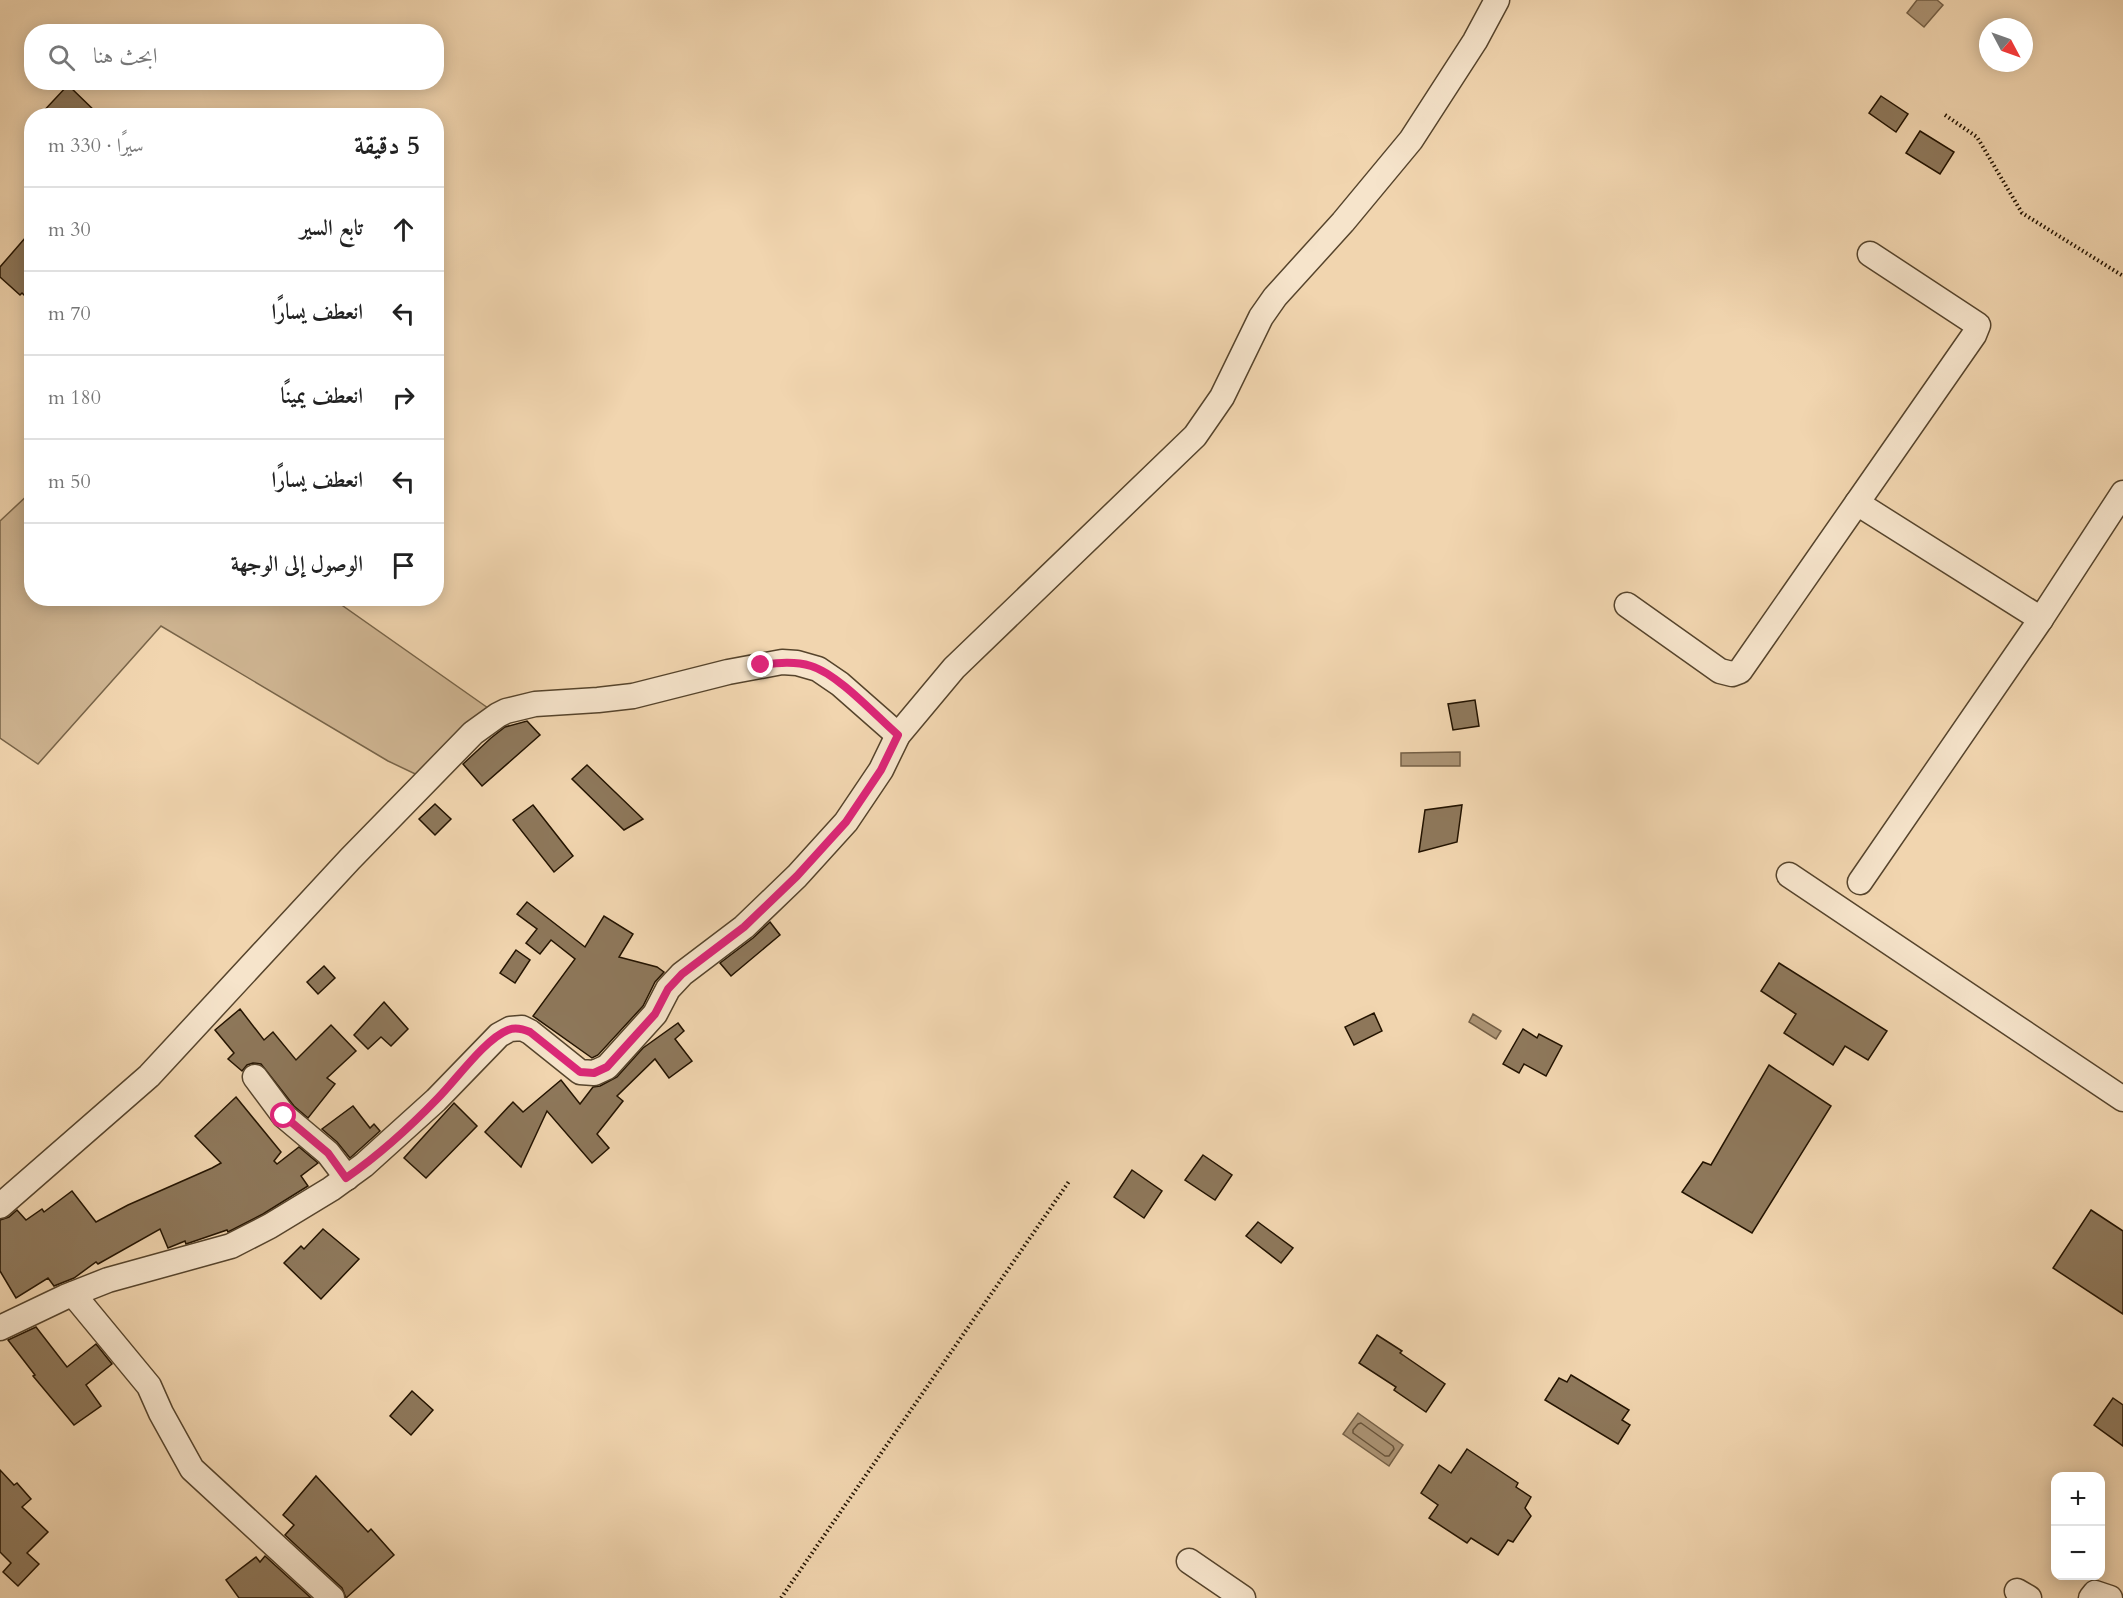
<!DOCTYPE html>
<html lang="ar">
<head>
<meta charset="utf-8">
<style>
	body { margin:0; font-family:Cardo,Amiri,serif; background:#f6f6f6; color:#222; direction:rtl }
	.controls { position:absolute; right:18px; bottom:18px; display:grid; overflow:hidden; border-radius:12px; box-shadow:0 3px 15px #0003 }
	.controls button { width:54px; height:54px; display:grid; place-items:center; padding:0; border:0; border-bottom:2px solid #e0e0e0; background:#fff; color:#222; font:30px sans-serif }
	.compass { position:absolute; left:1979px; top:18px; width:54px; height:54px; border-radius:50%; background:#fff; box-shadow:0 3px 15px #0003; rotate:131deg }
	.stop { position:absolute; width:18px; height:18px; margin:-14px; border:4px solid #db2777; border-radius:50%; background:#fff }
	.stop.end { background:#db2777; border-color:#fff; box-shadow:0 2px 6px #0008 }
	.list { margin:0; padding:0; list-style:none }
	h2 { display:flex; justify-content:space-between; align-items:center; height:78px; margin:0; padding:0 24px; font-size:26px }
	h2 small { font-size:20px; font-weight:400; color:#767676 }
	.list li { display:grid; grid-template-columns:39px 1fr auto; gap:18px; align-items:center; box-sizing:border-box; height:84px; padding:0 24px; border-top:2px solid #e0e0e0 }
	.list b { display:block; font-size:22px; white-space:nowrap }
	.list em { font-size:20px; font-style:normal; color:#767676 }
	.icon { flex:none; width:33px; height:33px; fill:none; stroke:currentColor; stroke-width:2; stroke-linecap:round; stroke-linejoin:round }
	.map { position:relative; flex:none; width:2123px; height:1598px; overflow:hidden; direction:ltr }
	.search { position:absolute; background:#fff; box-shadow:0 3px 15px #0003; left:24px; top:24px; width:420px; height:66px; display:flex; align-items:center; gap:15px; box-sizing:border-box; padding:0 21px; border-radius:24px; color:#767676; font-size:22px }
	.panel { position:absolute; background:#fff; box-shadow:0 3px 15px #0003; left:24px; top:108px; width:420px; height:498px; border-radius:24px; direction:rtl }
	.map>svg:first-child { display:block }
	.green { fill:#ceb491; stroke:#786448; stroke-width:1.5 }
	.water { fill:#ab9374; stroke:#756046; stroke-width:1.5 }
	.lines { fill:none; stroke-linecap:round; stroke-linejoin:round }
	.shore { stroke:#67533a; stroke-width:1.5 }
	.building { fill:#8e785b; stroke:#231300; stroke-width:1.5 }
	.minor-casing { stroke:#56442c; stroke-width:27 }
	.path { stroke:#231300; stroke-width:4; stroke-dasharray:1.5 3; stroke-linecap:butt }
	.minor { stroke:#f6e4cb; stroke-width:24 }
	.route { stroke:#db2777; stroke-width:8 }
</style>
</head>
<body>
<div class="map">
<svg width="2123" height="1598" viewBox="0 0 2123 1598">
	<rect width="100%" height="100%" fill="#f1d5af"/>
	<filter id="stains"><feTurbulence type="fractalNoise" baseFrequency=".00333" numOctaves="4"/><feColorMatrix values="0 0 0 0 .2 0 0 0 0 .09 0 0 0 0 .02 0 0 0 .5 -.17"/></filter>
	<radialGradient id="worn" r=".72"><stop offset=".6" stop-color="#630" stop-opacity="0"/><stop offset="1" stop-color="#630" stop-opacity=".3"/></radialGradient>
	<path class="green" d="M31 492 32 598 333 599 498 715 428 780 388 761 161 626 38 764 0 738V521Z"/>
	<g class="water">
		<path d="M1917 0H1937L1943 5 1924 27 1907 13Z"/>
		<path d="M1460 752V766H1401V753Z"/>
		<path d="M1473 1014 1501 1031 1496 1039 1469 1022Z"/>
		<path d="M1358 1413 1403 1445 1389 1466 1343 1434Z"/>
	</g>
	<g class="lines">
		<path class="shore" d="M1361 1423 1393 1446 1394 1449 1389 1456H1385L1353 1433V1430L1358 1424Z"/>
	</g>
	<g class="building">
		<path d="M68 85 100 116H39Z"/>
		<path d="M1881 96 1908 114 1896 132 1869 113Z"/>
		<path d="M1920 131 1954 152 1940 174 1906 153Z"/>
		<path d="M32 230V303L22 293 20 295 0 277V267Z"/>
		<path d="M1475 700 1479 726 1453 730 1448 704Z"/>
		<path d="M527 721 540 735 482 786 463 764 491 738 505 727Z"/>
		<path d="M587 765 643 819 624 830 572 779Z"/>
		<path d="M435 804 451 819 435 835 419 819Z"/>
		<path d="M533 805 573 856 554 872 513 820Z"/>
		<path d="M1462 805 1457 842 1419 852 1425 810Z"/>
		<path d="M527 902 585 947 604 916 633 934 619 957 657 967 664 972 655 982 643 1006 598 1055 592 1058 533 1016 575 959 551 940 540 954 526 943 537 929 517 914Z"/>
		<path d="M770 922 780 935 731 976 720 963 753 938Z"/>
		<path d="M516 950 530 960 515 983 500 973Z"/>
		<path d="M1779 963 1887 1031 1868 1060 1845 1046 1833 1065 1784 1033 1796 1014 1761 991Z"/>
		<path d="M324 966 335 978 318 994 307 982Z"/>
		<path d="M384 1002 408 1029 391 1046 381 1037 368 1049 354 1035Z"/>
		<path d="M240 1009 264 1040 273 1032 296 1060 331 1025 356 1051 327 1078 335 1084 308 1118 294 1106 261 1064 253 1063 247 1065 242 1071 228 1059 234 1053 215 1030Z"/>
		<path d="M1374 1013 1382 1031 1354 1045 1345 1027Z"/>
		<path d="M678 1023 684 1031 675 1039 692 1061 669 1078 655 1059 617 1096 623 1101 597 1134 609 1148 592 1163 547 1111 521 1167 485 1132 513 1102 523 1112 561 1080 580 1104 593 1087 600 1086 617 1077 643 1048Z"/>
		<path d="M1523 1029 1537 1038 1539 1034 1562 1046 1546 1076 1524 1064 1519 1073 1503 1064Z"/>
		<path d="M1769 1065 1831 1106 1752 1233 1682 1192 1703 1162 1711 1165Z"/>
		<path d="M236 1097 281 1152 274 1161 277 1164 299 1147 318 1163 301 1176 308 1186 263 1214 228 1232 227 1230 186 1244 185 1241 168 1248 160 1229 98 1264 96 1262 74 1278 54 1286 48 1278 16 1298 0 1271V1220L9 1217 17 1210 26 1220 42 1209 44 1212 72 1191 96 1222 128 1205 212 1168 221 1163 195 1136Z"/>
		<path d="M454 1103 477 1126 426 1178 404 1158Z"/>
		<path d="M353 1106 370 1128 374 1124 380 1131 350 1158 337 1142 322 1129Z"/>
		<path d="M1203 1155 1232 1175 1215 1200 1185 1180Z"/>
		<path d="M1132 1170 1162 1191 1144 1218 1114 1197Z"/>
		<path d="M2091 1210 2123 1231V1314L2053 1268Z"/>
		<path d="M1258 1222 1293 1248 1281 1263 1246 1236Z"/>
		<path d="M323 1229 359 1259 321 1299 284 1263 301 1246 304 1249Z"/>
		<path d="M36 1327 67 1367 96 1344 112 1364 86 1385 101 1406 74 1425 33 1376 35 1375 8 1340Z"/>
		<path d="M1377 1335 1402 1351 1400 1353 1445 1384 1426 1412 1394 1390 1396 1387 1359 1363Z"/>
		<path d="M1571 1375 1629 1410 1622 1420 1630 1425 1618 1444 1545 1400 1559 1378 1567 1382Z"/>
		<path d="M412 1391 433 1410 411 1435 390 1416Z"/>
		<path d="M2113 1398 2123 1405V1446L2094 1425Z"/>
		<path d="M1467 1449 1518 1483 1516 1487 1531 1497 1525 1508 1531 1516 1513 1542 1508 1540 1498 1555 1471 1538 1467 1543 1429 1518 1438 1505 1421 1493 1439 1465 1451 1473Z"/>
		<path d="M0 1470 14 1485 17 1483 31 1499 22 1507 48 1532 27 1553 39 1564 18 1586 3 1572 11 1563 0 1552Z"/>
		<path d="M316 1476 368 1532 371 1529 394 1555 346 1598 342 1588 285 1535 294 1525 283 1515Z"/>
		<path d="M265 1556 311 1598H239L226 1580 256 1557 260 1562Z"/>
	</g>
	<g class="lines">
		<defs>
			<g id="minor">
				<path d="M1870 254 1978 325 1974 335 1857 503 2041 619"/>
				<path d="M1627 605 1720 671 1732 674 1740 671 1857 503"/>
				<path d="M1789 875 2123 1099"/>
				<path d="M1860 882 2041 619 2123 493"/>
				<path d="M255 1077 284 1116 328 1153 347 1178"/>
				<path d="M0 1206 149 1076 350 859 473 733 498 715 506 711 535 704 598 700 633 696 728 672 782 662 797 663 818 669 840 684 898 735"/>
				<path d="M73 1294 149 1386 161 1413 192 1469 332 1598"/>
				<path d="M0 1328 65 1297 108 1280 231 1246 270 1226 331 1189 364 1165 436 1100 499 1035 510 1029 522 1028 530 1032 580 1072 594 1073 607 1067 655 1014 668 989 682 974 744 927 797 876 846 822 881 770 898 735 954 668 1195 436 1222 397 1261 317 1275 297 1343 222 1411 140 1475 41 1497 0"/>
				<path d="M1189 1561 1243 1598"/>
				<path d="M2017 1591 2029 1598"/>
				<path d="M2091 1598 2095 1593 2110 1598"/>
			</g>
		</defs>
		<use href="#minor" class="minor-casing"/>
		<g class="path">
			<path d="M1945 115 1977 137 2022 213 2123 276"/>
			<path d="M781 1598 1070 1180"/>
		</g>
		<use href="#minor" class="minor"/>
	</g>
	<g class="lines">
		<path class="route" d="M284 1116 328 1153 346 1178C379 1155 410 1127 438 1098 456 1080 485 1039 508 1030 515 1027 523 1029 530 1032L580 1072 594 1073 607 1067 655 1014 668 989 682 974 744 927 797 876 846 822 881 770 898 735C876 716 838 674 811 666 794 661 778 663 761 665"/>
	</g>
	<rect width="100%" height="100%" filter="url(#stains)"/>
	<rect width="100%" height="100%" fill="url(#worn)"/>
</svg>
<div class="controls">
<button>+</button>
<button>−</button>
</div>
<svg class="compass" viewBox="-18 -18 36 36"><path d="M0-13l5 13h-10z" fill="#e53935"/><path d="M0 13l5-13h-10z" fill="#767676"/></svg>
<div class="stop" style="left:284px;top:1116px"></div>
<div class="stop end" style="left:761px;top:665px"></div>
<div class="search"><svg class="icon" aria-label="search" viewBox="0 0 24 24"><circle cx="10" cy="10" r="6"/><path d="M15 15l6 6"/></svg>ابحث هنا</div>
<section class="panel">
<h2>5 دقيقة<small>سيرًا · 330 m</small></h2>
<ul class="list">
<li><svg class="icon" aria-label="ahead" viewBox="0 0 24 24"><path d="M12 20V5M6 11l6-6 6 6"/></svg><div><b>تابع السير</b></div><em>30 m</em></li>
<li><svg class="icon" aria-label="left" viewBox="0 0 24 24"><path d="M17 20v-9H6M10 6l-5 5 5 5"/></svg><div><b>انعطف يسارًا</b></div><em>70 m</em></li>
<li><svg class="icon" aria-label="right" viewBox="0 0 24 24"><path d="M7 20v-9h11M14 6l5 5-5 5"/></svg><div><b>انعطف يمينًا</b></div><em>180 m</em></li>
<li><svg class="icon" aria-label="left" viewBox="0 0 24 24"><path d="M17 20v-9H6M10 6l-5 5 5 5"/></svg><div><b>انعطف يسارًا</b></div><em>50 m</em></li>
<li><svg class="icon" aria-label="arrive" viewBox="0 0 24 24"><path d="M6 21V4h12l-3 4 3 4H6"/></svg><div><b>الوصول إلى الوجهة</b></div></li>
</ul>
</section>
</div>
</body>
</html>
